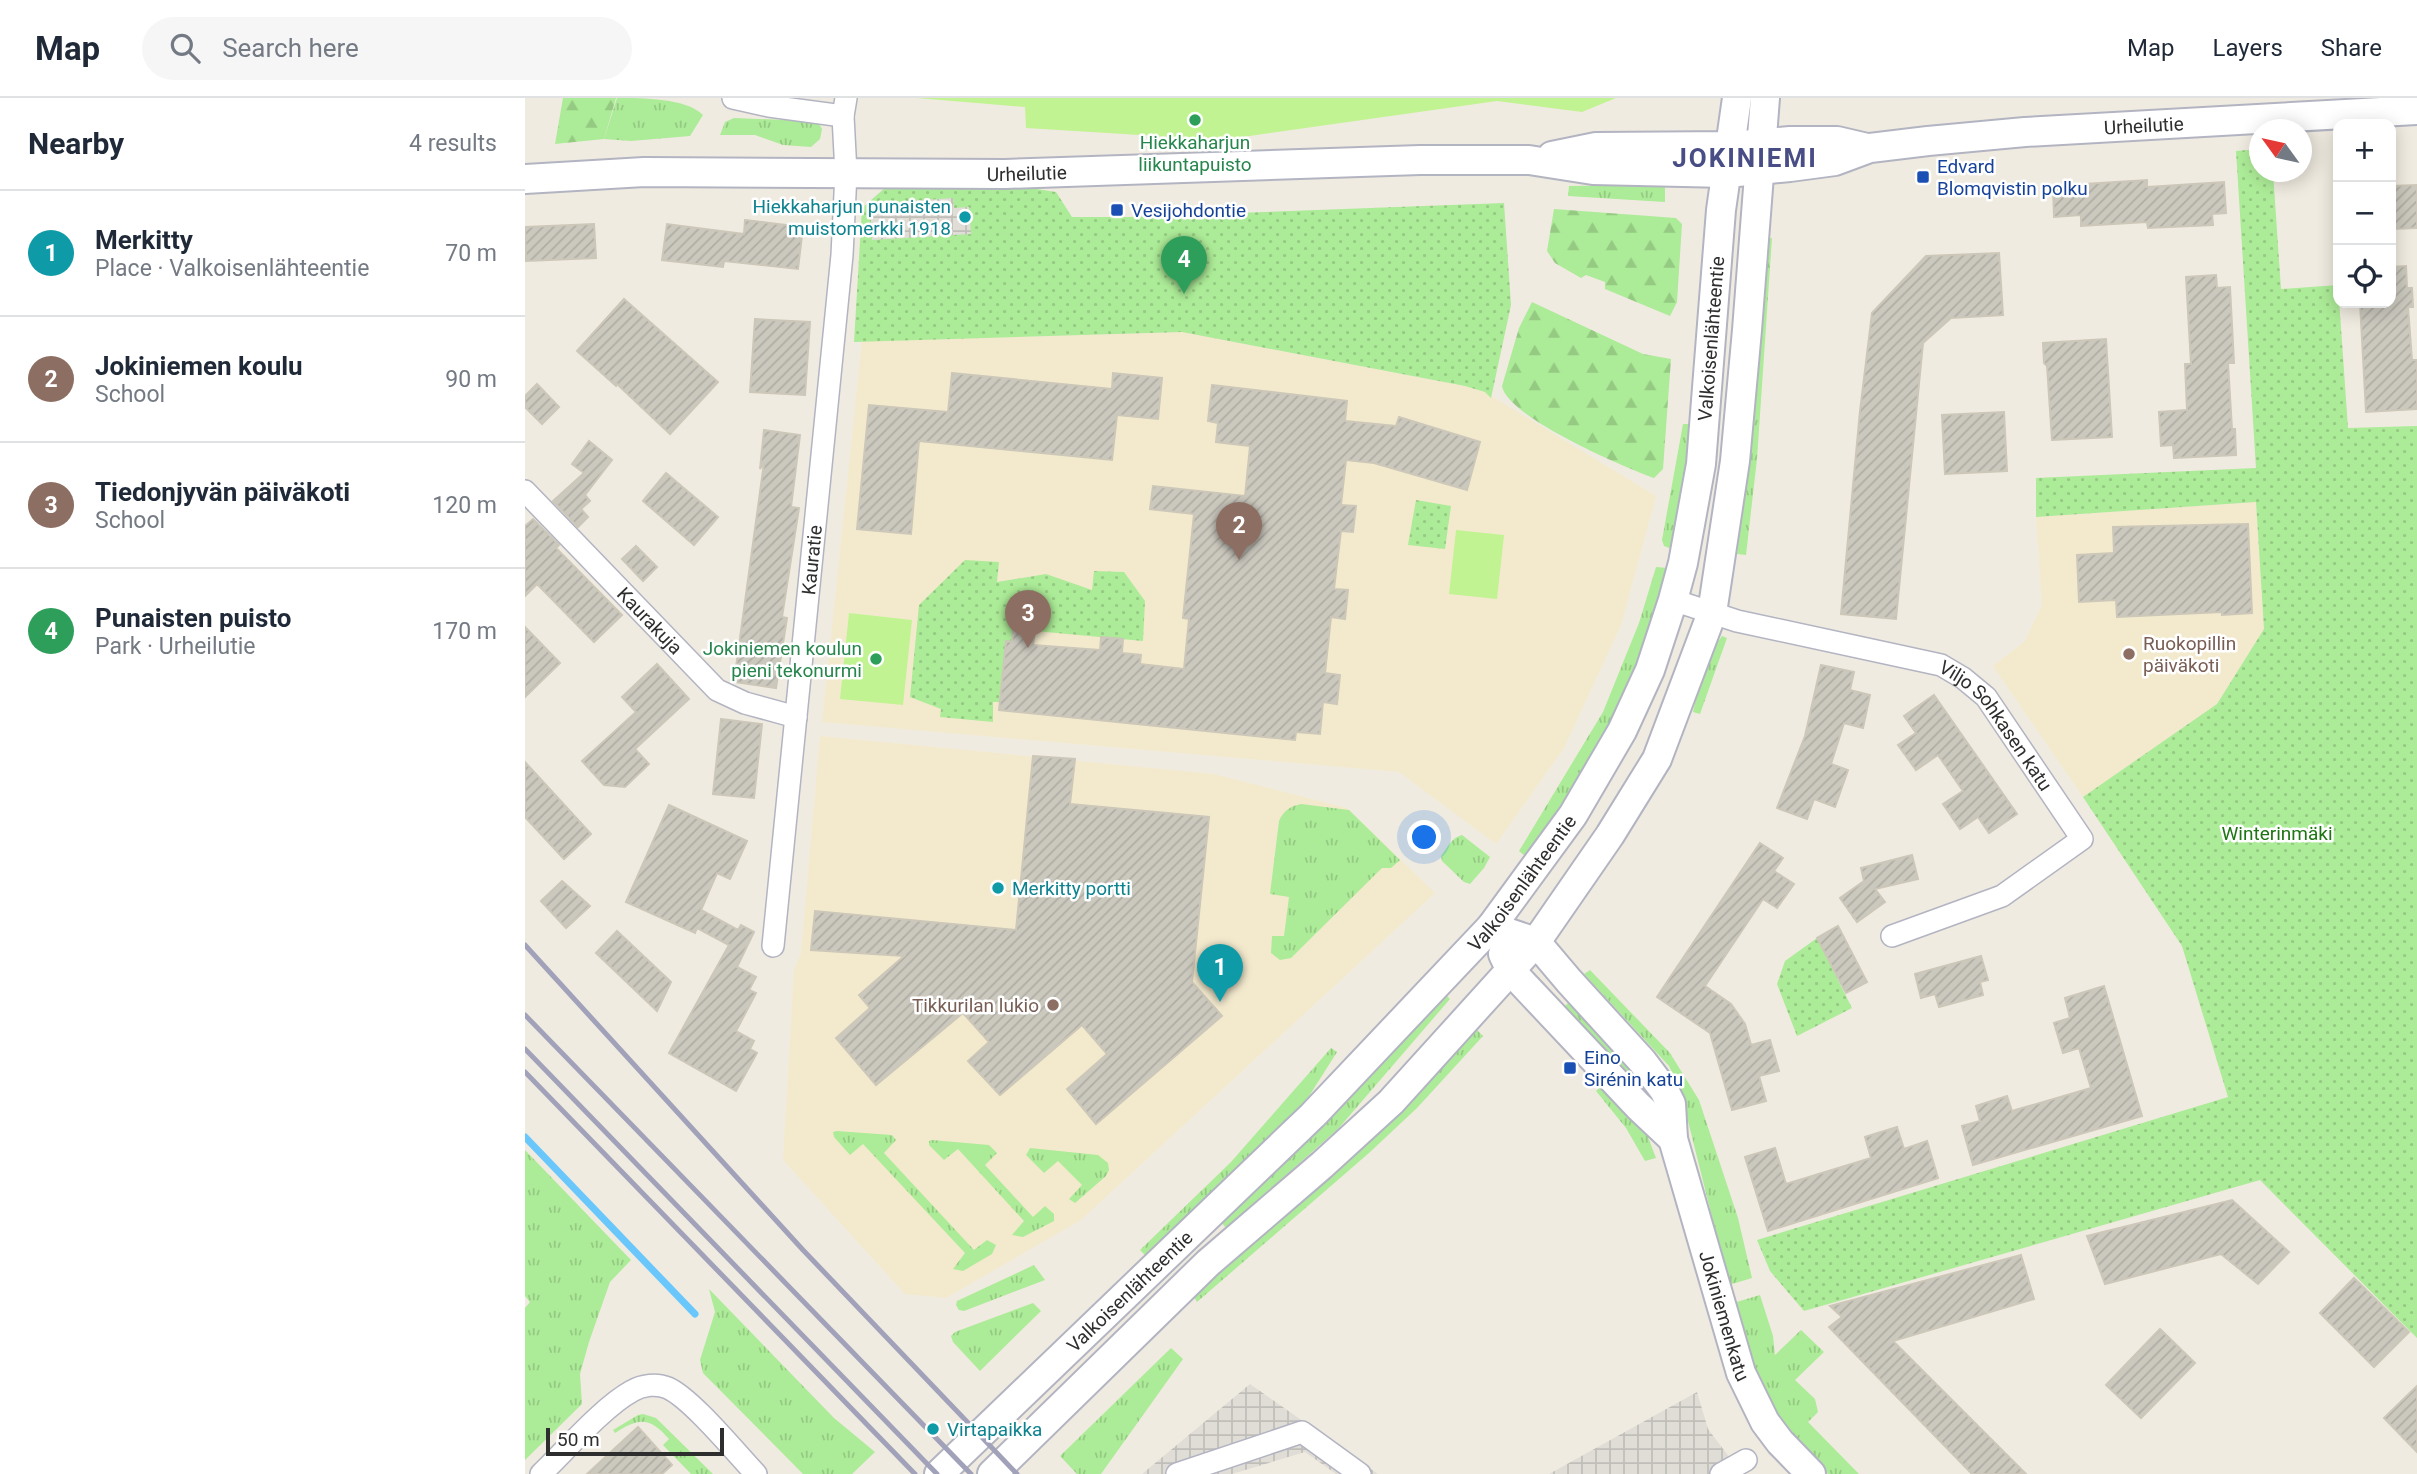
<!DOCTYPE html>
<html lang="en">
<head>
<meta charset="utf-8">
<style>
	body { margin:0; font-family:Roboto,sans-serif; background:#f6f6f7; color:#1f2937 }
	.controls { position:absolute; right:21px; top:21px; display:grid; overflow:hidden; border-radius:14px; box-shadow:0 4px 18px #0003 }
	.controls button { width:63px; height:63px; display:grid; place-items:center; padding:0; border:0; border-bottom:2px solid #e0e1e3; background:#fff; color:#1f2937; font:35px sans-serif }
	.compass { position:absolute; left:1724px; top:21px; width:63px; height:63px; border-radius:50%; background:#fff; box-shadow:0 4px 18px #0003; rotate:303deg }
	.scale { position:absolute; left:21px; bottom:18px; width:178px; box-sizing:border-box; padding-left:7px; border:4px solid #2e2e2e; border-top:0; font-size:19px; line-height:24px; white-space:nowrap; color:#2e2e2e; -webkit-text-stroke:5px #fff; paint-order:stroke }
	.you { position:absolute; left:900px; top:740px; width:24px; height:24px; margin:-18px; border:5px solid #fff; border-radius:50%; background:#1a73e8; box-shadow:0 0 0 10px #1a73e833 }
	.badge { display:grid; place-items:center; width:46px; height:46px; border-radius:50%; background:#1a73e8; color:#fff; font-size:23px; font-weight:700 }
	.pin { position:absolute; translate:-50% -58px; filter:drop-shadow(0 2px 4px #0008) }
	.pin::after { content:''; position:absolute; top:37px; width:24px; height:21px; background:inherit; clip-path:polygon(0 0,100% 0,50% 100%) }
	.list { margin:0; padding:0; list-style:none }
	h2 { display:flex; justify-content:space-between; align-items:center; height:91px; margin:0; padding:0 28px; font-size:30px }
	h2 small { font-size:23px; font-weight:400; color:#747a83 }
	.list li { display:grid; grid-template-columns:46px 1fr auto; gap:21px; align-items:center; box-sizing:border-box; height:126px; padding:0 28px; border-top:2px solid #e0e1e3 }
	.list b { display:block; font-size:26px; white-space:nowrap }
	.list p { margin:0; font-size:23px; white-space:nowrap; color:#747a83 }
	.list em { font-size:23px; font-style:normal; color:#747a83 }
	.icon { flex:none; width:38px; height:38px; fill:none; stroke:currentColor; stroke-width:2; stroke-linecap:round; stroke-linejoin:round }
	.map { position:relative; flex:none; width:1892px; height:1376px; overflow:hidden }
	header { display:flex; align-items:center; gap:42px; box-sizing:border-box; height:98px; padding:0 35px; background:#fff; border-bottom:2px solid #e0e1e3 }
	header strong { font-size:33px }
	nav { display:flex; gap:38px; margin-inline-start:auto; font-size:24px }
	.search { width:490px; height:63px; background:#f6f6f7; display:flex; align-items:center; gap:18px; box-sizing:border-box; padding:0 24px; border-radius:38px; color:#747a83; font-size:26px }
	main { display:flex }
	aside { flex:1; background:#fff }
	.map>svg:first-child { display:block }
	.education { fill:#f3eace }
	.grass { fill:url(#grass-tufts) }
	.forest { fill:url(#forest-firs) }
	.park { fill:url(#park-dots) }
	.pitch { fill:#c1f392 }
	.plaza { fill:url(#plaza-grid) }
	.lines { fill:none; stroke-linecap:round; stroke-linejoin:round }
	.stream { stroke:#6ac7fb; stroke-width:7 }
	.building { fill:url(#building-hatch); stroke:#ccc7b8; stroke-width:2 }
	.street-casing { stroke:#b3b4c2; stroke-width:24 }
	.secondary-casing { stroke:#b3b4c2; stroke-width:32 }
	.street { stroke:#fff; stroke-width:21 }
	.secondary { stroke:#fff; stroke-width:28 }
	.rail { stroke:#a1a2ba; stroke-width:5 }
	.leisure-dot { fill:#2e9e5b; stroke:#fff; stroke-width:2.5 }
	.transit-dot { fill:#1a4fb4; stroke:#fff; stroke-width:2.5 }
	.culture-dot { fill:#0f9aa8; stroke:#fff; stroke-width:2.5 }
	.education-dot { fill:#8d6e63; stroke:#fff; stroke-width:2.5 }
	.labels { text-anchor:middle; stroke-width:5; stroke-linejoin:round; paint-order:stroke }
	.street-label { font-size:19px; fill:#2e2e2e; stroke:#fff }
	.leisure-label { font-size:19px; fill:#27864d; stroke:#fff }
	.transit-label { font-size:19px; fill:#164399; stroke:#fff; text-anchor:start }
	.culture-label { font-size:19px; fill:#0d838f; stroke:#fff; text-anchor:start }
	.education-label { font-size:19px; fill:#785e54; stroke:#fff; text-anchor:start }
	.park-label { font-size:19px; fill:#1e7513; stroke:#fff }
	.district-label { font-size:26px; font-weight:bold; letter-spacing:2px; fill:#484d85; stroke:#fff }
</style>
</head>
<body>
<header>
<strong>Map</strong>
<div class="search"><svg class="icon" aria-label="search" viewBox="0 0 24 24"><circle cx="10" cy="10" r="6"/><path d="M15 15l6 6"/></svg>Search here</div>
<nav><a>Map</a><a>Layers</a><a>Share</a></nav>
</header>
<main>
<aside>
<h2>Nearby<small>4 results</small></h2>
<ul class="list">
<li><span class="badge" style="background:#0f9aa8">1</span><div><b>Merkitty</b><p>Place · Valkoisenlähteentie</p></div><em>70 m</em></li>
<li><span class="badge" style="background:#8d6e63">2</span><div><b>Jokiniemen koulu</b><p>School</p></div><em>90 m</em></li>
<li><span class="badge" style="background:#8d6e63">3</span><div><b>Tiedonjyvän päiväkoti</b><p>School</p></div><em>120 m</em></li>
<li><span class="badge" style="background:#2e9e5b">4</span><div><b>Punaisten puisto</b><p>Park · Urheilutie</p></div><em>170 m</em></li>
</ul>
</aside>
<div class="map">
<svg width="1892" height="1376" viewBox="0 0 1892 1376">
	<defs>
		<pattern id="grass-tufts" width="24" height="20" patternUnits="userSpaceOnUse" patternTransform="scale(1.75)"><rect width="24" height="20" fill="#aceb97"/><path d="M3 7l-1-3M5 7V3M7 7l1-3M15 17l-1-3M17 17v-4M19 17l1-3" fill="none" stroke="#94ca82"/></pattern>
		<pattern id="forest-firs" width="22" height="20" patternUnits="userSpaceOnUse" patternTransform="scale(1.75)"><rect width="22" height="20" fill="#aceb97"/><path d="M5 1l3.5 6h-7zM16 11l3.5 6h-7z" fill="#94ca82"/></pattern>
		<pattern id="park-dots" width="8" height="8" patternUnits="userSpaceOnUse" patternTransform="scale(1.75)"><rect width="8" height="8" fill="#aceb97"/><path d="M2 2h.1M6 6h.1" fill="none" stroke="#94ca82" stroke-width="1.8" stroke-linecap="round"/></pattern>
		<pattern id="plaza-grid" width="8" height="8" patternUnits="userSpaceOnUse" patternTransform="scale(1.75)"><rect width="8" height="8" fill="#e0ddd7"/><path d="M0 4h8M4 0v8" fill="none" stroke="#c0beb9"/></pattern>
		<pattern id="building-hatch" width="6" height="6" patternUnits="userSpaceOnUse" patternTransform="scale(1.75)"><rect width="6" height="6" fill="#cbc9be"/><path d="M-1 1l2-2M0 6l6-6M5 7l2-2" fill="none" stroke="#afada4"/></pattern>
	</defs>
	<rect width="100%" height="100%" fill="#f0ebe0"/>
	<g class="education">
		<path d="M657 234 940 288 960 294 1131 398 1096 527 1039 650 971 746 874 674 297 624 337 243Z"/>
		<path d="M1731 404 1739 531 1692 606 1558 699 1468 568 1500 543 1517 507 1511 419Z"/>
		<path d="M295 638 689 676 822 710 910 795 556 1122 421 1200 380 1196 258 1062 269 872 276 855Z"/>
	</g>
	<g class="grass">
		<path d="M92 0C118 0 161 0 178 17L165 38 106 43 79 41Z"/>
		<path d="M209 20 286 23 293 24 297 31 295 41 286 49 258 47 230 37H195L200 24Z"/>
		<path d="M1105 87 1140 88V104L1043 98 1044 88Z"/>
		<path d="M1247 140 1232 361 1221 457 1212 456 1223 357 1239 141Z"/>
		<path d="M1158 326H1165C1163 368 1155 409 1147 451L1139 448 1137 442Z"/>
		<path d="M1131 469 1142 470C1127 526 1108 580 1082 631 1059 676 1029 717 1000 758L994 753 1078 614 1114 525Z"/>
		<path d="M1197 538 1202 540 1175 616 1168 614C1174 589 1181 559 1197 538Z"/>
		<path d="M776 706 824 712 875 762 866 770H857L766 860 755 862 746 855 747 838H759L764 799 745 796 754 723C758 713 766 708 776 706Z"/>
		<path d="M937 737 965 759 959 770 945 786 939 784 917 763 916 758C922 750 927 739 937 737Z"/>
		<path d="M1065 872 1145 955 1174 1002 1213 1120 1227 1180 1204 1187 1155 991 1144 968 1059 876Z"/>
		<path d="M919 895 925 901 813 1031 701 1130 696 1124 827 997Z"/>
		<path d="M1046 902 1135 1004 1129 1007 1115 989 1039 909Z"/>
		<path d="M952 932 958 938 892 1010 844 1055 672 1204 669 1199 681 1188 881 1010Z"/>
		<path d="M806 950 812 954 781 1003 620 1157 615 1152 706 1064Z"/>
		<path d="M1075 989 1097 1001 1121 1034 1131 1060 1120 1063 1101 1030 1071 993Z"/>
		<path d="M312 1033 367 1037 371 1042 359 1055 449 1152 462 1142 471 1147 467 1156 438 1173 428 1171 440 1155 338 1046 325 1057 309 1039 308 1034Z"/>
		<path d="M407 1042 464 1047 472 1055 460 1067 508 1119 520 1108 529 1116V1123L498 1139 487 1137 499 1123 433 1051 419 1062 404 1047V1043Z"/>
		<path d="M505 1050 573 1057 583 1065 584 1072 581 1078 550 1105 544 1101 557 1087 533 1063 519 1075 501 1057Z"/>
		<path d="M0 1052 106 1162 85 1184 64 1244 55 1276 57 1306 0 1362V1210L5 1204 0 1198Z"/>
		<path d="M509 1167 520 1182 439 1213 434 1212 431 1207 432 1203Z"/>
		<path d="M184 1191 309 1320 350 1354 327 1376H278L178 1275 175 1262 190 1214Z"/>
		<path d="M1235 1197 1248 1238 1250 1257 1276 1232 1299 1254 1270 1282 1290 1301 1293 1314 1283 1324 1334 1376H1303L1254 1325 1236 1296 1205 1206Z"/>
		<path d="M508 1205 516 1213 455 1273 428 1244 426 1238 430 1234Z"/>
		<path d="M646 1250 658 1261 576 1376H552L535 1358Z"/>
		<path d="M118 1316 131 1320 188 1376H166L138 1347 144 1341C125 1319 114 1319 90 1335L88 1332 113 1317Z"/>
	</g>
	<g class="forest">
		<path d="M38 0H91L79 41 30 46Z"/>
		<path d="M1029 111 1151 120 1157 126 1152 204 1145 218 1080 191V184L1061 177 1056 180 1030 165 1022 153Z"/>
		<path d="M1007 204 1118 256 1146 261 1138 371 1129 380C1099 369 982 319 977 288L994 230Z"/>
	</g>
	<g class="park">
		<path d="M1734 51V74H1748L1756 191 1813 187 1823 330 1892 328V1240L1735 1082 1279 1213 1245 1173 1232 1142 1703 999 1657 848 1558 699 1692 606 1739 531 1731 404 1511 419V380L1731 370 1711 53Z"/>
		<path d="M487 87 531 94 547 119H603L979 105 986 207 966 300 960 294 940 288 657 234 329 244 337 110 361 89Z"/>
		<path d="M891 402 926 408 920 451 883 447Z"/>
		<path d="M440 462 474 464 472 484 521 476 567 492 569 473 599 474 620 503 618 543 488 531 487 544H481L474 604H468V624L415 619 416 611 385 599 394 507Z"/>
		<path d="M1292 840 1327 910 1272 938 1252 886 1260 863Z"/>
	</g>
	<g class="pitch">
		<path d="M392 0H1091L1057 14 972 3 696 42 501 30 500 9Z"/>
		<path d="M931 432 979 437 972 501 924 496Z"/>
		<path d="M324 515 387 522 378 607 315 601Z"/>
	</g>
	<g class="plaza">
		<path d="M428 100 429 110 444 109 446 136 347 142 345 106Z"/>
		<path d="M725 1286 853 1376H811L780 1354 707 1376H617Z"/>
		<path d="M1172 1294 1183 1331 1217 1376H1024Z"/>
	</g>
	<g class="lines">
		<path class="stream" d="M0 1039 170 1216"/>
	</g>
	<g class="building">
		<path d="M1622 82V89L1699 84 1701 115 1687 116 1688 127 1623 130 1622 124 1556 128V117L1529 119 1528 88Z"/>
		<path d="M1892 87V130L1866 131V88Z"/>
		<path d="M220 122 278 129 273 171 199 163 198 169 137 162 142 126 219 136Z"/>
		<path d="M69 126 71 160 1 163 0 129Z"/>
		<path d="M1474 155 1478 217 1426 220 1398 245 1371 521 1316 516 1335 313 1347 215 1401 158Z"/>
		<path d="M1881 168 1882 190H1887L1888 209H1883L1887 262H1892V311L1841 314 1835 205H1866V169Z"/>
		<path d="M1691 177 1692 190 1705 189 1709 265H1703L1707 331H1710L1711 357 1649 360 1648 347 1636 348 1634 314 1662 312 1660 266H1666L1661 179Z"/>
		<path d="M99 201 193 284 145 336 92 286 91 288 52 253Z"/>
		<path d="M230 221 285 224 280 297 225 294Z"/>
		<path d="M1581 241 1587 339 1527 342 1522 268 1519 265 1518 245Z"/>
		<path d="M427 275 587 291 588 275 637 280 633 321 592 317 587 362 394 343 386 436 332 431 344 307 423 314Z"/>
		<path d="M12 286 34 309 17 326 0 309V298Z"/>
		<path d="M687 287 822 303 820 323 871 328 874 319 955 344 942 392 849 365 821 362 816 407 831 408 828 434 816 433 809 491 823 492 820 521 806 519 800 575 815 577 812 606 798 604 795 636 771 634 770 642 474 612 481 543 487 544 488 531 510 534 508 547 575 552 576 539 598 541 597 555 616 557 615 566 659 571 664 521 658 520 669 416 625 411 628 388 720 398 725 348 691 344 693 325 683 323Z"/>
		<path d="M1479 314 1482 373 1420 376 1417 317Z"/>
		<path d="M239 332 275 337 266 409 274 410 257 519 262 520 251 590 209 584 239 365 235 371Z"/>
		<path d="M64 343 87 362 60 397 65 403 56 411 63 419 53 429 28 403 59 375 47 366Z"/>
		<path d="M141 375 193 419 169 447 118 403Z"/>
		<path d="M8 421 34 447 31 450 97 517 69 544 12 486 0 498V428Z"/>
		<path d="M1723 426 1727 515 1697 517V514L1592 519 1591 502 1554 504 1552 457 1589 455 1588 429Z"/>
		<path d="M111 448 132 469 118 483 97 461Z"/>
		<path d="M0 529 35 565 0 599Z"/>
		<path d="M132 566 164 601 110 651 124 666 100 689 79 687 57 663 111 614 97 599Z"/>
		<path d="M1296 567 1329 574 1325 592 1345 597 1338 630 1319 625 1306 666 1323 672 1310 709 1289 701 1282 721 1252 710 1280 638Z"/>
		<path d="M1409 597 1492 716 1464 735 1453 719 1435 731 1418 706 1438 693 1413 657 1391 672 1373 647 1391 635 1379 618Z"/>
		<path d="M196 621 237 626 229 700 188 696Z"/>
		<path d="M508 658 550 661 545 706 684 719 667 884 697 918 571 1026 542 991 582 956 557 927 475 997 443 963 464 944 438 915 351 987 311 940 345 910 334 897 379 858 286 852 290 813 491 832Z"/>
		<path d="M0 664 66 736 39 761 0 719Z"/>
		<path d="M144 707 222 743 205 781 192 775 176 812 213 832 216 827 229 834 212 869 231 879 224 892 231 895 211 933 229 943 225 951 232 955 211 993 144 955 204 847 172 830 170 835 101 804Z"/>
		<path d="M1235 745 1258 760 1249 773 1269 786 1252 810 1238 801 1180 888 1206 906 1220 926 1226 947 1245 942 1254 973 1234 978 1241 1003 1207 1012 1185 935 1132 899Z"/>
		<path d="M1387 757 1393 781 1350 791 1360 804 1332 824 1315 800 1339 783 1336 770Z"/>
		<path d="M37 783 65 808 41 830 16 803Z"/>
		<path d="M1313 828 1342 884 1321 895 1292 840Z"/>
		<path d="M92 833 146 884 132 913 71 855Z"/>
		<path d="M1456 858 1463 882 1455 884 1458 897 1414 909 1410 896 1396 900 1390 876Z"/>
		<path d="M1579 888 1617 1018 1448 1067 1437 1028 1455 1023 1451 1008 1482 998 1487 1013 1566 990 1554 950 1538 955 1529 925 1545 920 1540 900Z"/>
		<path d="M1372 1029 1379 1051 1402 1043 1413 1080 1243 1133 1220 1059 1250 1050 1261 1086 1346 1060 1340 1039Z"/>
		<path d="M1707 1102 1764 1154 1733 1186 1696 1156 1580 1186 1562 1138Z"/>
		<path d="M1496 1157 1509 1201 1368 1243 1501 1376H1447L1304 1229 1317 1219 1305 1208Z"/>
		<path d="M1829 1180 1884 1234 1849 1269 1795 1215Z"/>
		<path d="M1635 1231 1670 1265 1616 1320 1581 1287Z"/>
		<path d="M1892 1288V1354L1859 1320Z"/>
		<path d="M113 1329 147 1367 137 1376H62Z"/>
	</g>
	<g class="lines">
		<defs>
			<g id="street">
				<path d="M208 0 244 8 318 18"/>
				<path id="s1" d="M0 393 192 592 220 605 271 619"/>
				<path id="s2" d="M1148 502 1212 523 1416 567 1438 580 1461 599 1557 741 1477 798 1367 838"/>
				<path id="s3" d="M248 848 317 157 321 75 318 18 321 0"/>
				<path d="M16 1376C41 1352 78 1309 107 1293 117 1287 132 1285 143 1290 167 1301 211 1355 231 1376"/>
				<path d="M652 1376 777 1334 835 1376"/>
				<path d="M1196 1376 1221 1362"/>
			</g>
			<g id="secondary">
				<path d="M1027 58 1071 49 1205 48 1265 43H1312L1342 50"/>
				<path id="s4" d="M0 81 119 74 480 76 895 62H1004L1068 72 1202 75 1265 69 1310 63 1345 50 1403 43 1500 34 1892 12"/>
				<path id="s5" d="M966 829 1011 844 1044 883 1117 963 1139 992 1146 1006 1148 1041 1216 1275 1240 1324 1255 1344 1286 1376"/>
				<path d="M978 856 986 873 1113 1008 1148 1041"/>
				<path id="s6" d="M414 1376 788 1017 966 829 1048 717 1097 633 1125 572 1148 502 1158 465 1176 366 1196 112 1212 0"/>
				<path d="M467 1376 683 1165 797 1067 866 1004 1011 844 1085 737 1132 661 1187 515 1210 363 1222 232 1240 0"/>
			</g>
		</defs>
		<use href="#street" class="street-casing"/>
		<use href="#secondary" class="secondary-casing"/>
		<use href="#street" class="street"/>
		<use href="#secondary" class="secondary"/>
		<g class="rail">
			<path d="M0 847 278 1152 492 1376"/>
			<path d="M0 917 446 1376"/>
			<path d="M0 951 412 1376"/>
			<path d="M0 974 390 1376"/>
		</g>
	</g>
	<g class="leisure-dot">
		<circle cx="670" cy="22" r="7"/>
		<circle cx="351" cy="561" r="7"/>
	</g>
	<g class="transit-dot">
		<rect x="1391" y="72" width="14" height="14" rx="3.5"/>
		<rect x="585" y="105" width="14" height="14" rx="3.5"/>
		<rect x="1038" y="963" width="14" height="14" rx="3.5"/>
	</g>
	<g class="culture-dot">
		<circle cx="440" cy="119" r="7"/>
		<circle cx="473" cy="790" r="7"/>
		<circle cx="408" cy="1331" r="7"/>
	</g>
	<g class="education-dot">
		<circle cx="1604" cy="556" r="7"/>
		<circle cx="528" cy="907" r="7"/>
	</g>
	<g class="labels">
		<g class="street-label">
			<text dy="7" stroke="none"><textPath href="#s4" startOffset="1624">Urheilutie</textPath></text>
			<text dy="7" stroke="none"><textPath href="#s4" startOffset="502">Urheilutie</textPath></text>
			<text dy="7" stroke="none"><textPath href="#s6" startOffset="1419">Valkoisenlähteentie</textPath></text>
			<text dy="7" stroke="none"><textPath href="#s3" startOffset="388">Kauratie</textPath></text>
			<text dy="7" stroke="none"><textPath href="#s1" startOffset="180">Kaurakuja</textPath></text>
			<text dy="7" stroke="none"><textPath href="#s2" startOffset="359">Viljo Sohkasen katu</textPath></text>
			<text dy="7" stroke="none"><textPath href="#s6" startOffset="831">Valkoisenlähteentie</textPath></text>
			<text dy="7" stroke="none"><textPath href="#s6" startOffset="264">Valkoisenlähteentie</textPath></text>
			<text dy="7" stroke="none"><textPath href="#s5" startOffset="478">Jokiniemenkatu</textPath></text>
		</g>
		<g class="leisure-label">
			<text x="670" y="51">Hiekkaharjun<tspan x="670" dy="22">liikuntapuisto</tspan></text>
			<text x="337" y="557" text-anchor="end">Jokiniemen koulun<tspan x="337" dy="22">pieni tekonurmi</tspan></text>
		</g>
		<g class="transit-label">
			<text x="1412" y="75">Edvard<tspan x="1412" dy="22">Blomqvistin polku</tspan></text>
			<text x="606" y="119">Vesijohdontie</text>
			<text x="1059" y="966">Eino<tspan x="1059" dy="22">Sirénin katu</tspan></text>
		</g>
		<g class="culture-label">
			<text x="426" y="115" text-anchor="end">Hiekkaharjun punaisten<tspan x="426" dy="22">muistomerkki 1918</tspan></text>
			<text x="487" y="797">Merkitty portti</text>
			<text x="422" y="1338">Virtapaikka</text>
		</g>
		<g class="education-label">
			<text x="1618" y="552">Ruokopillin<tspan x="1618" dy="22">päiväkoti</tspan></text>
			<text x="514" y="914" text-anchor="end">Tikkurilan lukio</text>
		</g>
		<g class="park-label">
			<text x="1752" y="742">Winterinmäki</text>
		</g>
		<g class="district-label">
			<text x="1220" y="69">JOKINIEMI</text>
		</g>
	</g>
</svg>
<div class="controls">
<button>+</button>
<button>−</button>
<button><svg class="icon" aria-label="locate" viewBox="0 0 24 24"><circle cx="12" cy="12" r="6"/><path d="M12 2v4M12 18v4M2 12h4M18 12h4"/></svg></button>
</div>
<svg class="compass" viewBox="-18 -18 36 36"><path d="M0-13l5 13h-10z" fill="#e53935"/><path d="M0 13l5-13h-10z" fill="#747a83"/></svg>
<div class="scale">50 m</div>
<div class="you"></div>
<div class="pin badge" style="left:695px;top:904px;background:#0f9aa8">1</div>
<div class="pin badge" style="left:714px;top:462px;background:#8d6e63">2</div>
<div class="pin badge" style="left:503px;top:550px;background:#8d6e63">3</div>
<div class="pin badge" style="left:659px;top:196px;background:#2e9e5b">4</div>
</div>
</main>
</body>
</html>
